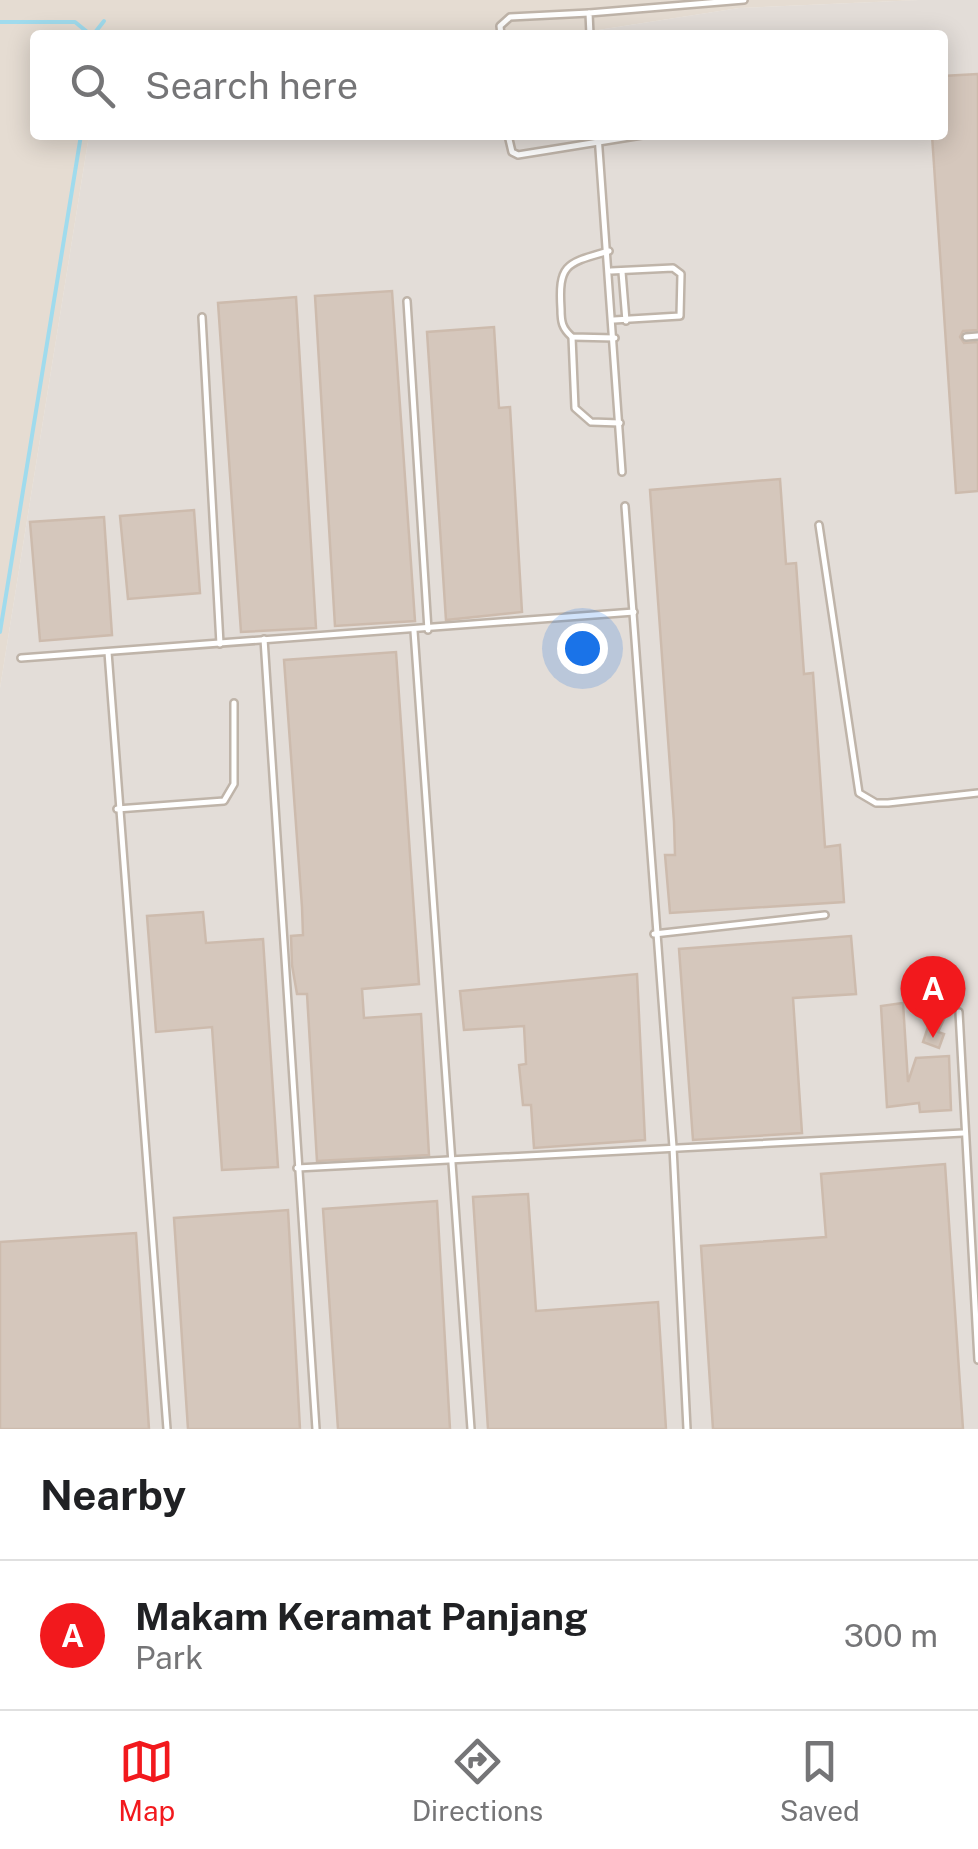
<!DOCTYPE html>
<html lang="en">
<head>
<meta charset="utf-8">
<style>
	body { margin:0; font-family:"Public Sans",sans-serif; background:#f2f2f2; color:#202124 }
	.you { position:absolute; left:582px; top:648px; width:35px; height:35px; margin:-25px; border:8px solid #fff; border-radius:50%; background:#1a73e8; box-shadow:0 0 0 15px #1a73e833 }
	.badge { display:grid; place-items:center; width:65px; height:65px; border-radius:50%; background:#f2191d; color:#fff; font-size:32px; font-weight:700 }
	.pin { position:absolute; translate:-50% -82px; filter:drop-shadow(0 2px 5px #0008) }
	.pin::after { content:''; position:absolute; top:52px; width:35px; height:30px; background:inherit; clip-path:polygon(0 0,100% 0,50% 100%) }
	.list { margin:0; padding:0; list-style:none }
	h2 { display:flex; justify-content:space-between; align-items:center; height:130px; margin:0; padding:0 40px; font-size:42px }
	h2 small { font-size:32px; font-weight:400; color:#757577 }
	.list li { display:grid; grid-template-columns:65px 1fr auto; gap:30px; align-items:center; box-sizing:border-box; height:150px; padding:0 40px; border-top:2px solid #e0e0e0 }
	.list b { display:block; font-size:38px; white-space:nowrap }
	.list p { margin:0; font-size:32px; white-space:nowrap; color:#757577 }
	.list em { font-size:32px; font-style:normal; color:#757577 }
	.icon { flex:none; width:55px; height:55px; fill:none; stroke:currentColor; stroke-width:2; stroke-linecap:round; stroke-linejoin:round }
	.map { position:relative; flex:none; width:978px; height:1429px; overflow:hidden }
	.search { position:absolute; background:#fff; box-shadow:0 5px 25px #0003; left:30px; right:30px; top:30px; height:110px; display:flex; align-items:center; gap:25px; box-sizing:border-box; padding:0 35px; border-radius:10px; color:#757577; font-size:38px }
	.sheet { height:280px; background:#fff }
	nav { display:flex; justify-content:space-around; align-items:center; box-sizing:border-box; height:140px; border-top:2px solid #e0e0e0; background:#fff; font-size:28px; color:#757577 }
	nav a { display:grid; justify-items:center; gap:5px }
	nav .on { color:#f2191d }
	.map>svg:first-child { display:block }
	.residential { fill:#e5dcd2 }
	.industrial { fill:#e3ddd8 }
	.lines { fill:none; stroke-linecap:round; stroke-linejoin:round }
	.stream { stroke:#a0dbed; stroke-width:4 }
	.building { fill:#d5c7bc; stroke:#cdbbad; stroke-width:2.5 }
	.service-casing { stroke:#bfb4a9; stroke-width:10 }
	.service { stroke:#fff; stroke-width:5 }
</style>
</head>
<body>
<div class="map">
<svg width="978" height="1429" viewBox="0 0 978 1429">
	<rect width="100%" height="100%" fill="#f1ebe3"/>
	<path class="residential" d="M0 0H919L739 8 566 35H35V135H89L0 688Z"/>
	<path class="industrial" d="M919 0H978V1429H0V688L89 135H943V35H566L739 8Z"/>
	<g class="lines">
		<g class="stream">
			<path d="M0 22H75L91 35"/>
			<path d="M93 35 104 21"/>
			<path d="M0 632 81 135"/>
		</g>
	</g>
	<g class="building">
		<path d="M978 74V330L963 331 960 337 964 343 978 342V491L956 493 932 135H943V76Z"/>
		<path d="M392 291 415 621 335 626 315 296Z"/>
		<path d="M296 297 316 628 241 632 218 303Z"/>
		<path d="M494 327 499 408 510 407 522 612 446 620 427 332Z"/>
		<path d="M780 479 786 564 796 563 804 674 813 673 825 847 840 845 844 902 670 913 665 855H675L674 822 650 490Z"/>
		<path d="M194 510 200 593 128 599 120 516Z"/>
		<path d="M104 517 112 635 40 641 30 522Z"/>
		<path d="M396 652 419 984 362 989 364 1018 421 1014 429 1155 317 1161 307 994H297L292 965 291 936 303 935 302 907 284 660Z"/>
		<path d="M203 912 206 943 263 939 278 1167 222 1170 212 1027 156 1032 147 916Z"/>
		<path d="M851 936 856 994 793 998 802 1133 693 1140 679 949Z"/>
		<path d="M637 974 645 1140 534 1148 531 1105H523L519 1065 526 1064 524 1026 464 1030 460 991Z"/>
		<path d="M935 994 952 1002 938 1032 944 1034 939 1048 923 1042 931 1018 925 1015Z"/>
		<path d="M903 1003 908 1082 916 1058 949 1056 951 1110 920 1112 919 1103 887 1107 881 1006Z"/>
		<path d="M945 1164 963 1429H713L701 1246 826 1237 821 1174Z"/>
		<path d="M528 1194 536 1311 658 1302 666 1429H488L473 1197Z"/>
		<path d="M437 1201 450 1429H338L323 1209Z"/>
		<path d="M288 1210 300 1429H188L174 1218Z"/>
		<path d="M136 1233 149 1429H0V1242Z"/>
	</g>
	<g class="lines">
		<defs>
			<g id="service">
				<path d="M501 35 500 26 510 17 589 13"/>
				<path d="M590 35 589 13 744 0"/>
				<path d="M508 135 512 152 518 155 642 135"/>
				<path d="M598 135 622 472"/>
				<path d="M609 251C567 263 558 263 561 309 561 322 562 328 572 337L615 338"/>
				<path d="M611 271 673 268 681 274 680 316 614 320"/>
				<path d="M622 272 626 321"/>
				<path d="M407 301 428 630"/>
				<path d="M202 317 220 644"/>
				<path d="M572 337 575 408 591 422 620 423"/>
				<path d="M966 337 978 336"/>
				<path d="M625 506 673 1147 687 1429"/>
				<path d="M819 525 859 793 876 803H888L978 793"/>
				<path d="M414 631 471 1429"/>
				<path d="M264 639 316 1429"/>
				<path d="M108 652 167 1429"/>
				<path d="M21 658 634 612"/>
				<path d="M117 809 224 801 234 784V703"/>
				<path d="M654 934 825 915"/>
				<path d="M959 1012 978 1360"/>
				<path d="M297 1168 963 1133"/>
			</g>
		</defs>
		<use href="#service" class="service-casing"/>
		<use href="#service" class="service"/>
	</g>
</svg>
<div class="you"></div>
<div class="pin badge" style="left:933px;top:1038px">A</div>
<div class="search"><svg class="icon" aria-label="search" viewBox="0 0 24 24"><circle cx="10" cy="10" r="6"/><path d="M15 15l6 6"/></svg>Search here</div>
</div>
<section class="sheet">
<h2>Nearby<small></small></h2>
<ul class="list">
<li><span class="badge">A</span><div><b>Makam Keramat Panjang</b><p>Park</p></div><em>300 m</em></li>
</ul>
</section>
<nav>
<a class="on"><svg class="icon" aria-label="map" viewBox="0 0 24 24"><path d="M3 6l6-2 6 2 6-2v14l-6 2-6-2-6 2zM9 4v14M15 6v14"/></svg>Map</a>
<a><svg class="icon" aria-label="directions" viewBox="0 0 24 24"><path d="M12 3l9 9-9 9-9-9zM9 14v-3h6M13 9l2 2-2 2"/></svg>Directions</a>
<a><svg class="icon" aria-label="saved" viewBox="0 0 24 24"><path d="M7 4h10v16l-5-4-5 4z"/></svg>Saved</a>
</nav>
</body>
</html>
